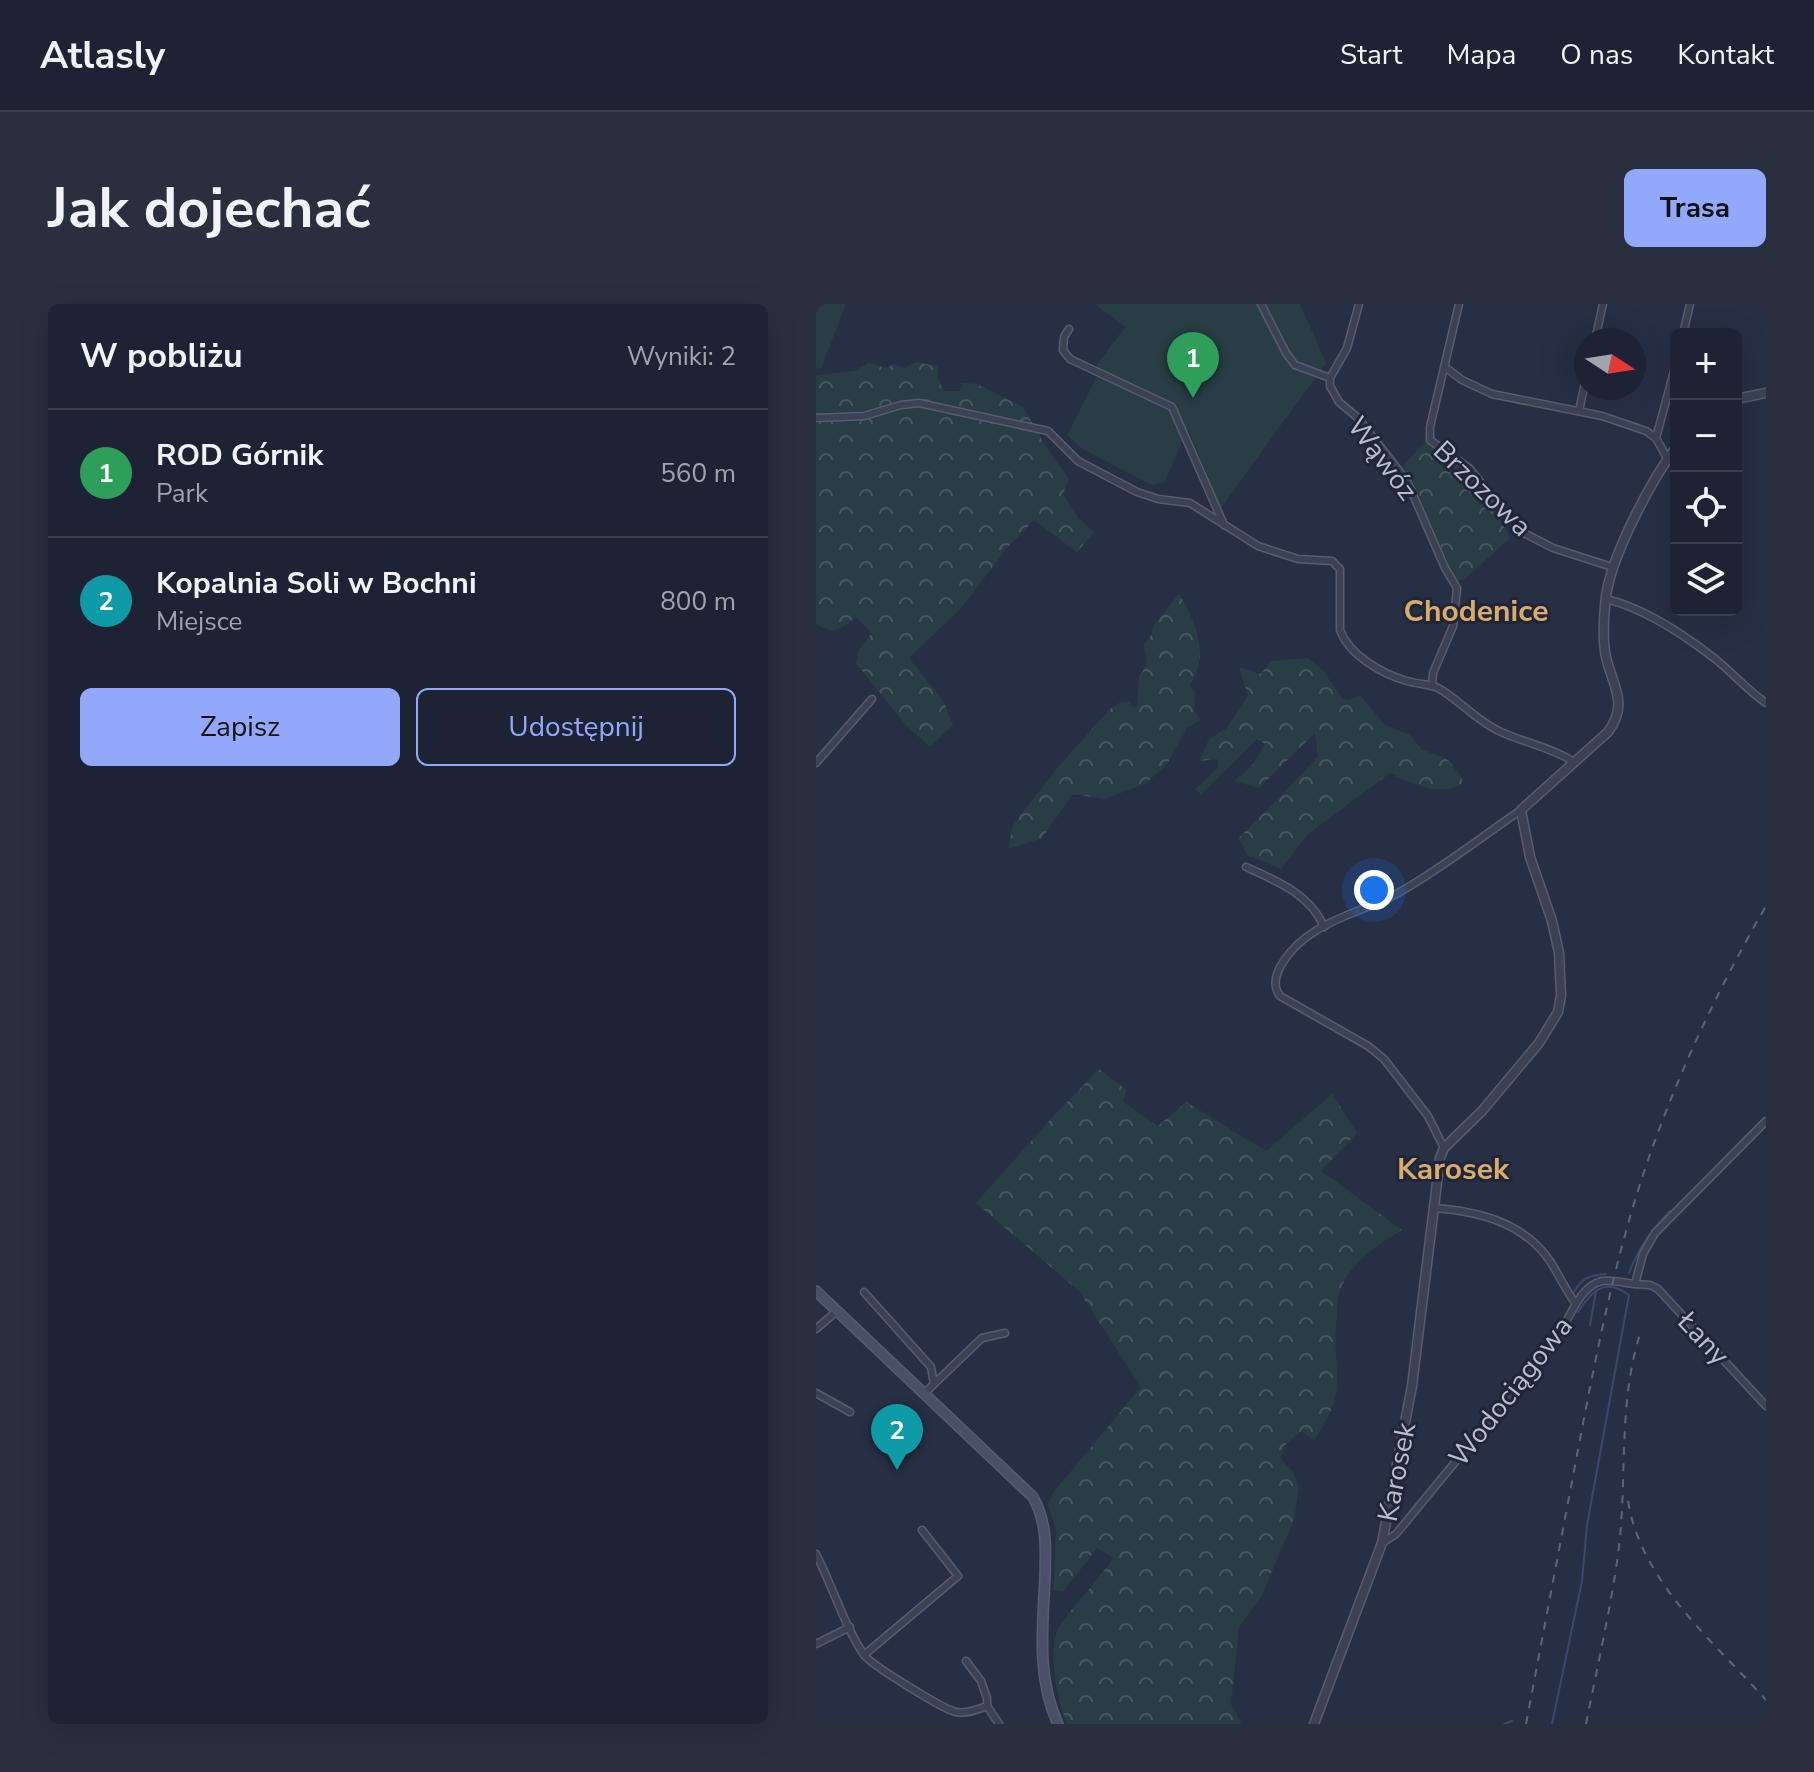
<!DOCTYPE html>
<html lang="pl">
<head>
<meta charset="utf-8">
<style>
	body { margin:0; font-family:"Nunito Sans",sans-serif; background:#2a2f40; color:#f1f3f6 }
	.controls { position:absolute; right:24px; top:24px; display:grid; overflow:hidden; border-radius:12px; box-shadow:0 8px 32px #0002 }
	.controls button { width:72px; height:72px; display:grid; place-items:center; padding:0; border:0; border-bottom:2px solid #3b404f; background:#1d2334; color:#f1f3f6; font:40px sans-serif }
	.compass { position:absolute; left:758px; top:24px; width:72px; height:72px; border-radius:50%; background:#1d2334; box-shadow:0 8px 32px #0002; rotate:102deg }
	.you { position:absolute; left:558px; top:586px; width:28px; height:28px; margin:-20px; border:6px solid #fff; border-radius:50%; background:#1a73e8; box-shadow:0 0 0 12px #1a73e833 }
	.badge { display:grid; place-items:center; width:52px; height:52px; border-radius:50%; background:#92a8fa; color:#fff; font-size:26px; font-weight:700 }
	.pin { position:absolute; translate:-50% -66px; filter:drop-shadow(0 2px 4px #0008) }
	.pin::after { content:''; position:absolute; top:42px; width:28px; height:24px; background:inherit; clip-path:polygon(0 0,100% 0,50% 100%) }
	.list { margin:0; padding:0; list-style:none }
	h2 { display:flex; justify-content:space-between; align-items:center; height:104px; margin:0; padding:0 32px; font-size:34px }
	h2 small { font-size:26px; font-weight:400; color:#a0a4ac }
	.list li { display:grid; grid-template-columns:52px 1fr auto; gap:24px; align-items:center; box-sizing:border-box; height:128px; padding:0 32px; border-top:2px solid #3b404f }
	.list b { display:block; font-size:30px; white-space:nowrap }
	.list p { margin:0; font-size:26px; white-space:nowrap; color:#a0a4ac }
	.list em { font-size:26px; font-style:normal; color:#a0a4ac }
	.actions { display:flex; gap:16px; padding:24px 32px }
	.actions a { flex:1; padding:18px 0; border:2px solid #92a8fa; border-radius:12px; text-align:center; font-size:28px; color:#92a8fa }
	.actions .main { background:#92a8fa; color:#111 }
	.icon { flex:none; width:44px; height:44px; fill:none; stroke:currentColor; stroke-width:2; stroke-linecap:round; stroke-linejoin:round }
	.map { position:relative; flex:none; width:950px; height:1420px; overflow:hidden; border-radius:12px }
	header { display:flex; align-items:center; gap:48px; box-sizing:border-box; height:112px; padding:0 40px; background:#1d2334; border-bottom:2px solid #3b404f }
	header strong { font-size:38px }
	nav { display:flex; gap:44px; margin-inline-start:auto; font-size:28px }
	.intro { display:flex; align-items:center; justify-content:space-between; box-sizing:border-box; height:192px; padding:0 48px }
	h1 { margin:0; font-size:56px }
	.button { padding:20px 36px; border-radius:12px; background:#92a8fa; color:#111; font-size:28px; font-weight:700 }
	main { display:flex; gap:48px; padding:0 48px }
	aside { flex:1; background:#1d2334; border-radius:12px; box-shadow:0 8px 32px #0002 }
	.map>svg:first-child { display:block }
	.forest { fill:url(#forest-crowns) }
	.green { fill:#293d45 }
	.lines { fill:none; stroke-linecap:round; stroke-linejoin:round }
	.stream { stroke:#3b476c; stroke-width:2 }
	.minor-casing { stroke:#575c6e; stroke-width:9 }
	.tertiary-casing { stroke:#575c6e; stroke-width:11 }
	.secondary-casing { stroke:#575c6e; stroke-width:12 }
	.minor { stroke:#3c4254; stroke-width:6 }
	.tertiary { stroke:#3c4254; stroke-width:8 }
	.secondary { stroke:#4a5067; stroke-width:9 }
	.rail { stroke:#5e657b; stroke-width:2; stroke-dasharray:8 8; stroke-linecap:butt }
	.labels { text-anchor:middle; stroke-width:6; stroke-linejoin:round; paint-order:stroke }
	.street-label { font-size:28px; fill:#b9becd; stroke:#20263a }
	.neighbourhood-label { font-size:30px; font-weight:bold; fill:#d9ad69; stroke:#20263a }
</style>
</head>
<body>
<header>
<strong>Atlasly</strong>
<nav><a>Start</a><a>Mapa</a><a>O nas</a><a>Kontakt</a></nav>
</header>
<div class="intro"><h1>Jak dojechać</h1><a class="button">Trasa</a></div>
<main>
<aside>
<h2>W pobliżu<small>Wyniki: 2</small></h2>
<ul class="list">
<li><span class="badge" style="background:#2e9e5b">1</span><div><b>ROD Górnik</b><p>Park</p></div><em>560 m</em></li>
<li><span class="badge" style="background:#0f9aa8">2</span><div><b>Kopalnia Soli w Bochni</b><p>Miejsce</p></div><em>800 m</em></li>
</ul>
<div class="actions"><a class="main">Zapisz</a><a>Udostępnij</a></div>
</aside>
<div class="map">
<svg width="950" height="1420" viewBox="0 0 950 1420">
	<defs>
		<pattern id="forest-crowns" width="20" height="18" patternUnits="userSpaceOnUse" patternTransform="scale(2)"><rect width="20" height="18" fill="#293d45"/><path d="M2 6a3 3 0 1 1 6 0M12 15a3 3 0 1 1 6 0" fill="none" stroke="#46575f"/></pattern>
	</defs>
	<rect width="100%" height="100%" fill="#272f45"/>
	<g class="forest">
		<path d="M101 58 122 63V75L128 87H143L146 79 161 80 207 103 230 143 253 175 247 190 262 214 278 228 261 248 218 216 191 244 146 303 93 354 128 398 137 421 114 443 90 421 40 359 43 345 56 329 40 313C22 326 20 331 0 320V71L38 67 53 59 70 64 78 60 88 64Z"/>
		<path d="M610 137 657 175 674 197 694 234 650 274 639 278 606 198 587 161Z"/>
		<path d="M363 290C380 319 394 351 374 381L379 389 378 406 385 416 371 424 351 460 329 480 288 495 257 490 226 534 192 545 197 521 242 463 294 405 305 398 314 397 316 403 321 404 323 374 331 359 328 341 336 330 337 322Z"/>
		<path d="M491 354 507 366 526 395 532 396 544 391 569 421 594 431 605 445 632 456 646 474V480C623 493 596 480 574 469L491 531 465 565 431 551 423 534 502 453 499 429 443 484 418 477 435 463 449 440 441 435 385 490 379 486 402 463V455L383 457 393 435 411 424 432 391 423 363 445 370 455 357Z"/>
		<path d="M283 765 311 786 307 798 342 822 370 798 450 847 516 790 541 829 505 867 586 926C561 941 535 958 524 986 521 993 521 1003 521 1011 514 1067 536 1082 498 1136L485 1127 470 1140 464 1154 477 1168 483 1183 478 1215 446 1291 423 1323 415 1401 426 1420H252C241 1401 231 1342 243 1323 259 1299 281 1279 297 1254L281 1244 247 1288 237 1286 240 1226 232 1200 237 1189 325 1083 263 987 160 899 232 818Z"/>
	</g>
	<g class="green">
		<path d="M0 0H30L5 65 0 64Z"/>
		<path d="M279 0H484L510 59 405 204 372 125 348 179 335 181 265 144 251 131 285 65 280 62 309 23Z"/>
	</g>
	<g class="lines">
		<g class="stream">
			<path d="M813 969C823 943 835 927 854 907"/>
			<path d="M758 988C766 974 774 971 790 970"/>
			<path d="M774 1021 780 987"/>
			<path d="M688 1420 696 1417"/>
			<path d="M736 1420 766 1277 771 1221 813 991C788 973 776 987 762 1008"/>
		</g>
		<defs>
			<g id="minor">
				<path d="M445 0 470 49 479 61 514 74V82L523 98 542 114 591 177 629 264 641 284 637 322 617 369 616 382"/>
				<path d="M643 0 614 123V136L654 165 704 227 737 244 796 263"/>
				<path d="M253 25 248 33 247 46 254 55 356 103 408 221"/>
				<path d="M867 30 874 0"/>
				<path d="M779 36 787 0"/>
				<path d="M629 63 646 76 676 90 786 112 830 127 840 134 851 154"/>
				<path d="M514 74 531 44 543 0"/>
				<path d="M763 107 770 74"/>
				<path d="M0 114 48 112 85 101 103 99 232 127 262 157 321 188 342 195 374 199 442 242 482 255 516 257 524 265V326C533 351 566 370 591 377 601 380 613 380 622 384 642 395 660 416 683 427 708 439 735 443 758 458"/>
				<path d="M840 134 860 60"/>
				<path d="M790 295C828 304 867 330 898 354 916 368 931 386 950 399"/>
				<path d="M0 459 56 395"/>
				<path d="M430 563C461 577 494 590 508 623"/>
				<path d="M628 844 612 812 568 755 552 742 464 692C448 671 480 639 498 628 523 611 555 604 582 589 625 565 664 534 705 506"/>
				<path d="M617 904C662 907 707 918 734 957 743 971 750 987 760 1000"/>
				<path d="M819 980 834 981 842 985 950 1102"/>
				<path d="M48 988 115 1063 118 1080 108 1090"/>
				<path d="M0 1025 21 1007"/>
				<path d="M118 1080 166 1034 189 1029"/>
				<path d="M0 1089 34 1108"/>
				<path d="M566 1239 580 1230 738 1038C752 1020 762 982 786 977 797 976 809 979 819 980L827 950 839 929 950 817"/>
				<path d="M0 1250C16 1281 30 1326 49 1352 56 1361 128 1406 140 1408 150 1410 161 1406 171 1402"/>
				<path d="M0 1340 34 1323"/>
				<path d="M48 1351 142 1272 106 1226"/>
				<path d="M150 1357 165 1377 171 1394V1402L183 1420"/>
			</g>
			<g id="tertiary">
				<path d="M920 95 950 89"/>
				<path d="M498 1420 566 1239 596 1082 624 854 628 844 666 807 723 739 742 708 745 691 743 649 736 617 714 553 705 506 792 428C813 399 797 383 790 353 786 335 788 310 790 292 796 250 835 177 860 143"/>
			</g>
			<path id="secondary" d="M0 987 217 1193C231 1219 230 1242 229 1272 227 1322 220 1373 242 1420"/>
		</defs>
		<use href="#minor" class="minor-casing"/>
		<use href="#tertiary" class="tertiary-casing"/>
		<use href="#secondary" class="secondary-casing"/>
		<use href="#minor" class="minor"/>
		<use href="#tertiary" class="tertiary"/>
		<use href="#secondary" class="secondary"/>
		<g class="rail">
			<path d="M812 1197C825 1278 898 1338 950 1396"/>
			<path d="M710 1420C727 1330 744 1241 761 1151 780 1051 799 952 832 856 863 767 903 683 950 602"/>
			<path d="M770 1420C781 1364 794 1308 802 1251 812 1176 801 1100 825 1027"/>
		</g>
	</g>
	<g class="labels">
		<g class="street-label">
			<text transform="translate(567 154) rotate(53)" y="10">Wąwóz</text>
			<text transform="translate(667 184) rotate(44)" y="10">Brzozowa</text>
			<text transform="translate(888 1034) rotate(47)" y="10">Łany</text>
			<text transform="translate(694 1087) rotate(-52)" y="10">Wodociągowa</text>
			<text transform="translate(580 1168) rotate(-79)" y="10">Karosek</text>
		</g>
		<g class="neighbourhood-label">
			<text x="660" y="317">Chodenice</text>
			<text x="637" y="875">Karosek</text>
		</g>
	</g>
</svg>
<div class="controls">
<button>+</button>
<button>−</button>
<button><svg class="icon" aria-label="locate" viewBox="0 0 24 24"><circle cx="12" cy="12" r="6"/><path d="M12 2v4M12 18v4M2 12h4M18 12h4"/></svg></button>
<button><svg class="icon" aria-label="layers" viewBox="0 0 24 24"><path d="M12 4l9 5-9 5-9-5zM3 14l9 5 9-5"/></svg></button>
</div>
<svg class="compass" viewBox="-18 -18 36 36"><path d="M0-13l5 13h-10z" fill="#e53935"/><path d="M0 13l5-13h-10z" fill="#a0a4ac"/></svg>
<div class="you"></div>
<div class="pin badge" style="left:377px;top:94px;background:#2e9e5b">1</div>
<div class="pin badge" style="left:81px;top:1166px;background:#0f9aa8">2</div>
</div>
</main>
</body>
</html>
